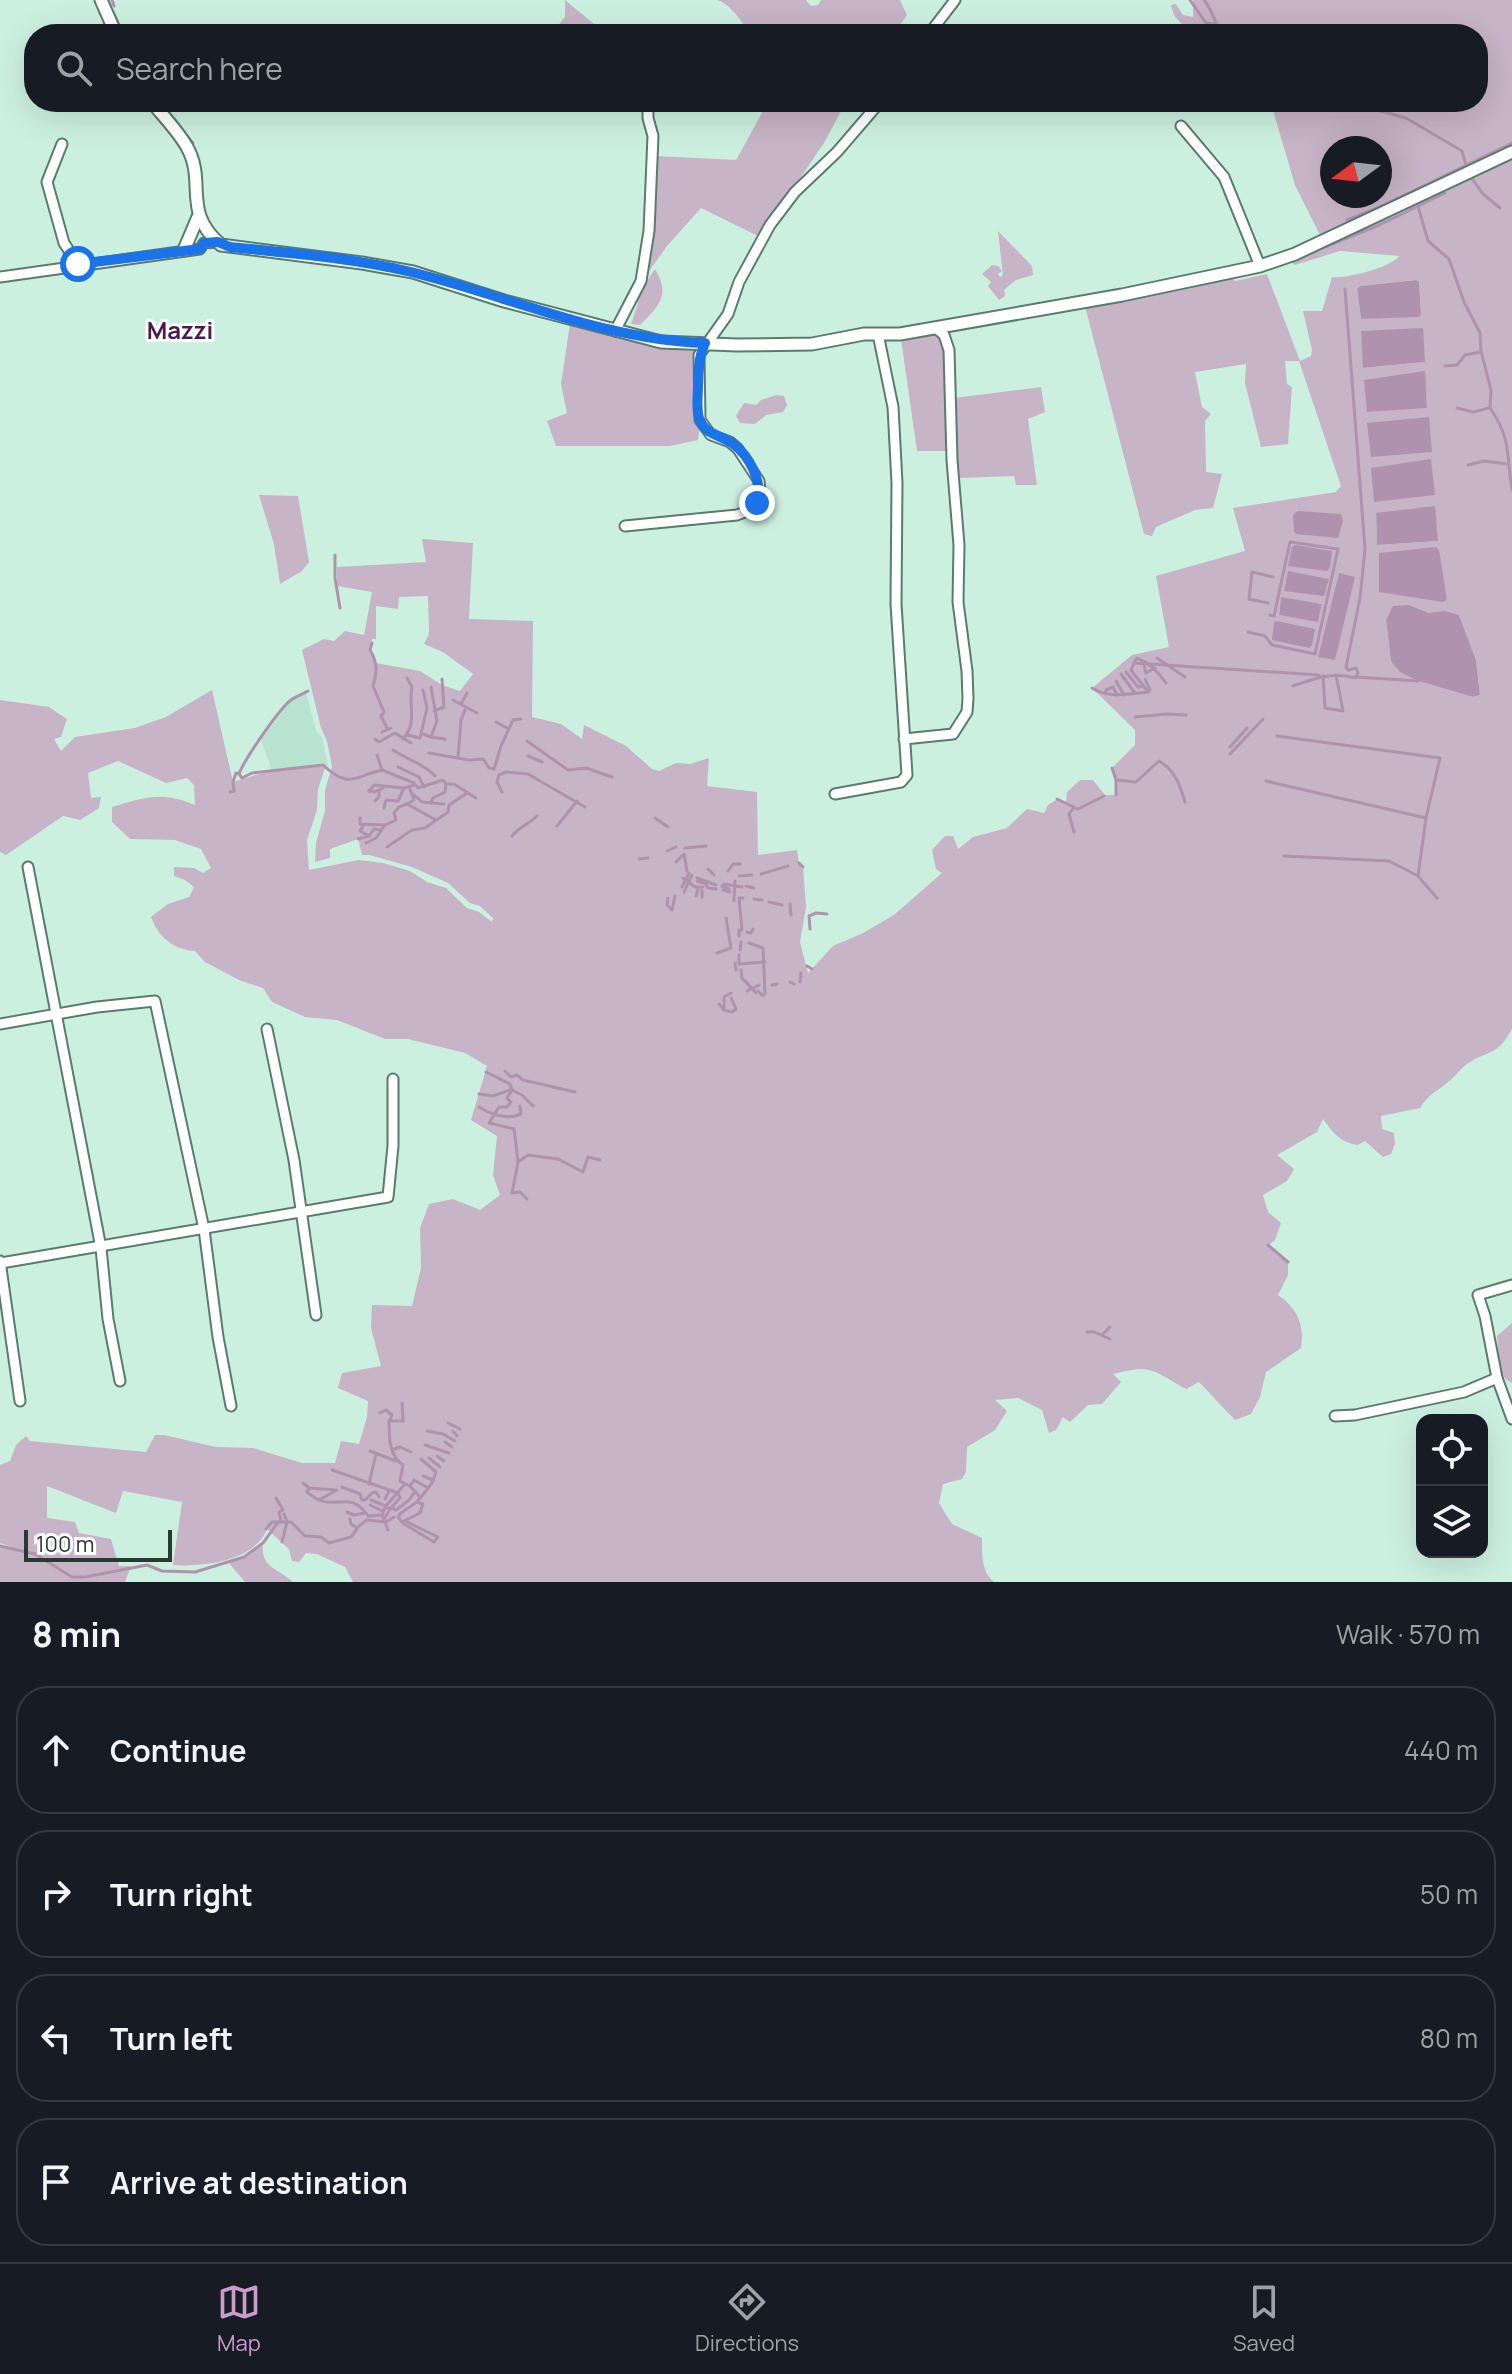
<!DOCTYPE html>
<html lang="en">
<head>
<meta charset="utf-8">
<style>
	body { margin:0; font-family:Manrope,sans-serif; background:#20242c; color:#f1f3f6 }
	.controls { position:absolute; right:24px; bottom:24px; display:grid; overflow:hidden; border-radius:16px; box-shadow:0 8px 32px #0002 }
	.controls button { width:72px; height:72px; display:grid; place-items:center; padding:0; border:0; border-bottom:2px solid #363941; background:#171b24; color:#f1f3f6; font:40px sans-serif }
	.compass { position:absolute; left:1320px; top:136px; width:72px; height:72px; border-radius:50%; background:#171b24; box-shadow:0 8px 32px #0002; rotate:255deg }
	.scale { position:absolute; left:24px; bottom:20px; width:148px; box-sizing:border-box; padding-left:8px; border:4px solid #2a3832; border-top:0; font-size:22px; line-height:28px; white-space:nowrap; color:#2a3832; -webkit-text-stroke:6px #fff; paint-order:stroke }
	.stop { position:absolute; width:24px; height:24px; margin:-18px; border:6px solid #1a73e8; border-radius:50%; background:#fff }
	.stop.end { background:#1a73e8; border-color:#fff; box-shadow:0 2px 8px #0008 }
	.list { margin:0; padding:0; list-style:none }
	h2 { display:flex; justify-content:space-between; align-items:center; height:104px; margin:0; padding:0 32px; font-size:34px }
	h2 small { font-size:26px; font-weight:400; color:#9ea1a6 }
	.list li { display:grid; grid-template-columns:52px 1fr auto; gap:24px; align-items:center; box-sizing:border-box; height:128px; margin:0 16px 16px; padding:0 16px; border:2px solid #363941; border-radius:32px }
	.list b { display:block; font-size:30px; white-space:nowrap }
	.list em { font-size:26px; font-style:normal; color:#9ea1a6 }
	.icon { flex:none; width:44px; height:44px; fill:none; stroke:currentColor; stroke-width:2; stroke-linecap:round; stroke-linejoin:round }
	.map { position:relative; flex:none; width:1512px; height:1582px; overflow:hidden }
	.search { position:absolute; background:#171b24; box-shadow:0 8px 32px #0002; left:24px; right:24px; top:24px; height:88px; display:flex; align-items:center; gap:20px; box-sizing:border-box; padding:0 28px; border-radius:32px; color:#9ea1a6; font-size:30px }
	.sheet { height:680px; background:#171b24 }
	nav { display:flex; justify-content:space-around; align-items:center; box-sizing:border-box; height:112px; border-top:2px solid #363941; background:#171b24; font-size:22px; color:#9ea1a6 }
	nav a { display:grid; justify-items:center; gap:4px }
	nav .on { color:#c89ccb }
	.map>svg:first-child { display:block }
	.built { fill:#b8e3d0 }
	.green { fill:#c7b4c6; fill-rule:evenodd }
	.water { fill:#af93ae }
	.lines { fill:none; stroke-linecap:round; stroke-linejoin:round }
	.stream { stroke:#af93ae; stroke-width:3 }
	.minor-casing { stroke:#5b7b6e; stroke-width:13 }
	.tertiary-casing { stroke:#5b7b6e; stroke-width:15 }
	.minor { stroke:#fff; stroke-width:9 }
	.tertiary { stroke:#fff; stroke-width:11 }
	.route { stroke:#1a73e8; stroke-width:10 }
	.labels { text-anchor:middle; stroke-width:6; stroke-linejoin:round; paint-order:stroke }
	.quarter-label { font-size:24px; font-weight:bold; fill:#4a1a4a; stroke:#fff }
</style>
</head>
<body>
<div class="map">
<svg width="1512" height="1582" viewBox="0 0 1512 1582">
	<rect width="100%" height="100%" fill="#ccf0e0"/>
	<path class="built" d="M306 692 316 731 322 738 329 768 328 770 323 765 272 771 261 740 292 699Z"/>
	<g class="green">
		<path d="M565 0 606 34H551L565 17Z"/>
		<path d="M717 0H806L811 6 818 5 821 0H900L907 15 894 34H748C744 22 729 3 717 0Z"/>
		<path d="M1193 0H1512V149L1321 237 1295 185 1272 107 1287 102H1478V34H1190L1174 15 1171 5 1176 4 1183 15 1193 17ZM1332 148H1380V196H1332Z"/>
		<path d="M758 102H846L824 143 760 237 701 208 667 246 644 278 655 222 656 156 736 160 762 113Z"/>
		<path d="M1512 158V1029C1497 1057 1489 1049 1467 1064 1460 1069 1455 1077 1448 1082 1435 1093 1430 1093 1420 1108L1381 1116 1382 1129 1394 1133 1395 1144 1391 1154 1383 1157 1365 1141 1358 1145C1340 1142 1334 1134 1323 1119L1317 1132 1277 1155 1294 1169 1287 1181 1263 1195 1268 1212 1281 1223 1275 1240 1269 1245 1288 1262V1275L1278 1295C1297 1308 1305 1325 1301 1348L1266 1372 1260 1397 1251 1414 1235 1420 1199 1382 1186 1389C1152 1370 1152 1364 1113 1374L1121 1382 1102 1404 1088 1405 1070 1422 1063 1417 1056 1430 1049 1433 1042 1410 1018 1398 995 1400 1007 1411 995 1430 967 1447 966 1472 962 1479 943 1484 939 1503 952 1524 982 1538C982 1554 981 1571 994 1582H353L345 1567 317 1554 306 1553 299 1562 292 1561 289 1549 267 1529C254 1562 203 1567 173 1565L182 1502 123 1491 116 1513 47 1486V1518L75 1522 79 1533 111 1539 119 1566H131L125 1582H0V1546L14 1548 0 1543V1465L10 1461 16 1445 26 1436 30 1441 146 1452 155 1435H164L216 1447 253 1448 302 1463H335L341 1441 359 1444 367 1417 368 1401 338 1388 342 1373 381 1366 371 1328 372 1305 412 1306 421 1268 420 1228 429 1204 453 1199 480 1210 500 1195 493 1175 497 1136 471 1120 487 1066 465 1053 408 1039H385L337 1020 305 1017 272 1002 263 988 239 980 205 962 195 951C173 950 158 936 151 917L168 904 189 897 194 887 185 880 174 876V867L194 868 203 873 211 868 201 849 175 840 130 839 112 822V807C145 797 162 791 195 805L194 785 187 778 166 783 118 761 88 773 91 798 101 797 99 808 80 820 63 816 6 855 0 852V700L49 707 67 719 61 737 54 739 61 751 75 737 135 728 166 717 212 690 233 782 269 771 317 765 325 768 318 789 317 810 307 840 309 870 359 860 383 863 410 871 427 882 446 888 467 908 479 912 492 922 493 918 480 906 470 903 448 883 412 867 369 855H362L358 839 330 849V858L315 862 316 843 325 811V790L332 767 327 741 321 728 302 650 324 639 334 641 345 631 364 635 372 592 337 586V567L426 562 422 539 473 543 469 619 533 621 532 717 561 724 582 739 584 725 626 746 652 769 659 771 676 763 690 764 709 758 707 786 757 792 758 855 797 850 799 863 803 867 806 907 800 942 808 973 833 946 863 933 894 915 942 873 936 869 932 850 945 836H953L958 849 973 837 1007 828 1027 809 1044 813 1048 805 1057 799 1066 803 1067 792 1080 780H1093L1105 795H1116V780L1112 768 1135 745V730L1092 688 1132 655 1169 647 1156 576 1245 551 1233 508 1336 492 1341 486 1299 361H1285L1287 384 1292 387 1288 444 1261 447 1245 383 1246 364 1195 372 1202 407 1211 414 1205 421 1206 472 1222 474 1213 508 1195 510 1156 527 1152 536 1144 534 1085 306 1110 304 1232 276 1235 281 1267 274 1300 361 1311 356 1312 350 1303 311H1322L1332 277C1346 279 1392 267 1399 256L1340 251 1295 265 1290 261 1418 206 1453 185ZM1415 280 1419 282 1421 314 1361 319 1357 289 1360 286ZM1361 331 1424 362 1364 368ZM1425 384 1427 407 1367 412ZM1376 513 1437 541 1377 545ZM428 596 429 634 424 644 443 652 473 674 460 691 442 685 420 671 376 663 370 650 372 639H376V606L398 609 399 597ZM1281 598 1322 604 1318 621 1279 615ZM1409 605 1429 613 1459 615 1476 660 1480 695 1473 697 1418 681 1391 661 1386 620Z"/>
		<path d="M998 231 1032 266 1033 275 1016 280 1004 290 1005 296 999 300 988 286 991 282 982 274 992 265 998 266 1002 271 998 274 1000 277 1003 275Z"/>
		<path d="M655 269C671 295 659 306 640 325L631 324 638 303 636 297Z"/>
		<path d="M570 324 692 349 697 353 695 411 700 423 698 440 670 446H556L547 421 567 413 561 384Z"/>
		<path d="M935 331 940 335 946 350 950 451H917L901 339Z"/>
		<path d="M1041 387 1045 412 1028 419 1037 485H1016L1014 476 959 478 954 460V398Z"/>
		<path d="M776 395 784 396 787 405 783 412 766 415 755 424 740 423 736 416 744 403 756 405 761 400Z"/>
		<path d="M259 495 298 496 309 562 302 571 280 584 274 544Z"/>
		<path d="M1512 1323V1383C1495 1375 1499 1353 1497 1336Z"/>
		<path d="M263 1543C260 1568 278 1568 293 1582H245L228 1562 244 1557Z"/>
	</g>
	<g class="water">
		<path d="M1416 280 1419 282 1421 314 1419 317 1361 319 1357 289 1360 286Z"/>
		<path d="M1423 328 1425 362 1363 368 1361 331Z"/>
		<path d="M1425 371 1427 408 1367 412 1364 380Z"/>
		<path d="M1429 417 1432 452 1371 457 1367 423Z"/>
		<path d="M1431 459 1435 495 1374 502 1371 468Z"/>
		<path d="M1435 506 1438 541 1377 545 1376 513Z"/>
		<path d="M1298 511 1341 514 1343 521 1338 538 1296 534 1294 531 1293 515Z"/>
		<path d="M1295 545 1332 551 1330 568 1327 571 1288 566 1292 547Z"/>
		<path d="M1436 547 1439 550 1447 599 1443 602 1379 592V553Z"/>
		<path d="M1288 571 1329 579 1324 596 1284 591Z"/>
		<path d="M1339 573 1355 577 1335 660 1318 657Z"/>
		<path d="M1281 597 1322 604 1318 622 1279 615Z"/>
		<path d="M1409 605 1429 613 1444 611 1459 615 1476 660 1480 695 1473 697 1418 681 1400 672 1391 661 1386 620 1393 606Z"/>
		<path d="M1276 621 1315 629 1312 645 1309 648 1272 640 1274 623Z"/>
	</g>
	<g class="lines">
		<g class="stream">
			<path d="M108 0 110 5"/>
			<path d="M112 0 114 6"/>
			<path d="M1190 0 1206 23 1214 24"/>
			<path d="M1204 0C1213 11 1214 23 1223 34"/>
			<path d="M113 12 123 34"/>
			<path d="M1348 102 1406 118 1462 151 1466 166"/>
			<path d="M185 134 193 143"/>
			<path d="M1471 177 1512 158"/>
			<path d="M1471 177 1483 194 1500 208"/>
			<path d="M1418 206 1428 241 1449 259 1464 302 1480 333 1481 351 1491 390 1490 408C1512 440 1506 454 1512 490"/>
			<path d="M1347 220 1382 206 1512 143"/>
			<path d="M1302 256 1377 226 1445 193"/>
			<path d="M1204 284 1247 274"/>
			<path d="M1445 366 1457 365 1465 355 1480 352"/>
			<path d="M1457 408 1473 412 1489 408"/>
			<path d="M1468 465 1484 461 1507 464"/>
			<path d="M335 555V578L340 608"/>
			<path d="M1268 603 1249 599 1252 572 1273 577"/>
			<path d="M1248 632 1265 636 1272 645 1315 654 1338 549 1290 542 1274 616 1270 615"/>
			<path d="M372 643 370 650C378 663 377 673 373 686L384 712 381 716 387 728"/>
			<path d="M1157 658 1185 677"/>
			<path d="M1134 663 1137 658C1150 663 1158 671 1166 683"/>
			<path d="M1144 665 1146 673 1155 668"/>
			<path d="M1126 672 1138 687 1143 686"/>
			<path d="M1121 674 1135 693"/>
			<path d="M1323 676 1325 708 1343 711 1336 675"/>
			<path d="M1355 677 1418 681"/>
			<path d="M1116 681 1124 695"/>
			<path d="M1293 686C1315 678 1332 672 1355 678L1358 673 1356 668 1348 670 1346 667 1360 598 1365 549 1345 289"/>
			<path d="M1092 688C1109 699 1129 694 1148 692L1150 690 1145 679"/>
			<path d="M1148 692 1131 670 1134 663 1319 675"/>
			<path d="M1106 694V690L1113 687 1117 695"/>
			<path d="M453 700 477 713"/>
			<path d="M461 704 467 693"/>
			<path d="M434 711 444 707 442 679"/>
			<path d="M1135 717 1167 714 1186 715"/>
			<path d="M496 722 507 728"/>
			<path d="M382 732 391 728"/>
			<path d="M423 734 431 737 437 721 431 687"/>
			<path d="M407 735 420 738 427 708 423 690"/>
			<path d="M1277 736 1440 758 1426 818"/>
			<path d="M431 737 445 739"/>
			<path d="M375 739 379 742 395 733 411 743"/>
			<path d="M403 739C418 722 408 706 412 687L407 678"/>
			<path d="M527 741 568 770 586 768 612 777"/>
			<path d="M1230 747 1247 728"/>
			<path d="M393 750C408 760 423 763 435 776"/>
			<path d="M429 753 469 760 483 759 489 768 494 769 501 746 513 720 521 719"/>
			<path d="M1230 754 1263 719"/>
			<path d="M377 755 382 770"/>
			<path d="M528 756 542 762"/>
			<path d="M458 758 461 720 466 708"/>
			<path d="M398 767 419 777 424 787"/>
			<path d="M1112 768 1116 780V795"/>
			<path d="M239 774C244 760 279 709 291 700 296 696 303 694 308 691"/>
			<path d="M1116 780 1136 782 1159 761C1175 770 1180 785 1185 802"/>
			<path d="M1266 781 1426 818 1418 876"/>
			<path d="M369 791 374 785 404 788 414 785"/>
			<path d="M369 791 375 792 383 788"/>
			<path d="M230 792 234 791 233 782 236 773 239 774 242 778 252 773 323 765C350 790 354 776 382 770L414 783 418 788 443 780 446 784H454L476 798"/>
			<path d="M502 792 497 782 499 775 506 772 528 774 585 807"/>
			<path d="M413 794 422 802 444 804"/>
			<path d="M1057 799 1078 809 1104 796"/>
			<path d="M375 801 379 797V791"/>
			<path d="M431 803 433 798 445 792 446 784"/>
			<path d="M407 804 414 800 409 787"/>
			<path d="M384 808 386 800 398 801 404 788"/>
			<path d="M360 818V824L385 825"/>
			<path d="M655 818 668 827"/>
			<path d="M363 826 360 831 369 836"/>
			<path d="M557 826 577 801"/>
			<path d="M1074 832 1069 814 1074 807"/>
			<path d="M512 836C519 827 529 824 537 816"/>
			<path d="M358 839 369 836 374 829 381 830"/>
			<path d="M366 843 376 838 385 825 396 820 394 813 399 807 407 804 436 820"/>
			<path d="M387 847 412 830 425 828 448 812 449 805 467 793"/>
			<path d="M685 848 706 846"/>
			<path d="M667 851 676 847"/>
			<path d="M1284 856 1389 861 1418 876 1437 898"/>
			<path d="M639 859 648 858"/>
			<path d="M676 862 684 854 687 871"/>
			<path d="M799 863 803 867"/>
			<path d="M708 869 714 875"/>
			<path d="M728 871 733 864H740"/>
			<path d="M761 874 788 866"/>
			<path d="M739 876 752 875"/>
			<path d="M683 878 695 887H703"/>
			<path d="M697 878 716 885"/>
			<path d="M697 881 706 884 708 888 716 889"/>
			<path d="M724 884 742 887"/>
			<path d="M722 886 729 889"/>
			<path d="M746 886 754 888"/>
			<path d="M682 887 689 873"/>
			<path d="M723 890 730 892"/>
			<path d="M684 892 692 875"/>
			<path d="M696 896 698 889"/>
			<path d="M702 897V890"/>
			<path d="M668 898 667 905 672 910 675 896"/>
			<path d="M754 899 762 900"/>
			<path d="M734 901 735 881"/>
			<path d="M769 902 782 905"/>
			<path d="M790 904 791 915"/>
			<path d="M810 929 809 916 816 913 827 914"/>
			<path d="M747 932 751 933 753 929"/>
			<path d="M739 936V930H742L739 898H743"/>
			<path d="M749 943 763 948 765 994"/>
			<path d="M740 950 741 942"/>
			<path d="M717 953 731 948 726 918"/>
			<path d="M739 955V964L765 962"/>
			<path d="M735 963 736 970"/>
			<path d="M807 966 812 969"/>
			<path d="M741 970 742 978 756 993"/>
			<path d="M790 982 794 984"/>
			<path d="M800 982 801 973"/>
			<path d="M772 985 777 984"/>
			<path d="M747 991 759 985"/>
			<path d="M758 991 763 996"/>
			<path d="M719 1004 724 1010 732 1012 736 1009 731 998"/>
			<path d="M724 1009V997L731 993"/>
			<path d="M505 1071 511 1077 517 1075 523 1080 575 1092"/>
			<path d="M486 1072 510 1084 512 1090 522 1095 533 1106"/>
			<path d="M512 1090 507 1098 511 1102 507 1107H499L489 1123 514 1129 518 1162 528 1155 558 1159 583 1172 588 1157 600 1160"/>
			<path d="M479 1094 493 1096 510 1090"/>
			<path d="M479 1107C492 1115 507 1120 521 1114L520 1106"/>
			<path d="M518 1162 512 1193 520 1192 527 1199"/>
			<path d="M1268 1245 1288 1262"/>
			<path d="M1087 1332H1094L1110 1339"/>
			<path d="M1102 1335 1110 1327"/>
			<path d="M402 1403 403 1421H389C389 1437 389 1456 403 1465L400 1481 410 1486 420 1497"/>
			<path d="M380 1413 386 1410 392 1415 390 1420"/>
			<path d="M448 1423 460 1429"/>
			<path d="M427 1431 443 1434 455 1441"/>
			<path d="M453 1431 457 1436"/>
			<path d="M445 1442 452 1447"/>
			<path d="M425 1445 449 1453"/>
			<path d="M392 1450 400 1447 411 1452"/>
			<path d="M370 1451 396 1461"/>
			<path d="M437 1456 444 1461"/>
			<path d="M429 1458 440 1467"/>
			<path d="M332 1470 398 1493 400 1498 391 1508H385"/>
			<path d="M423 1476 433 1480"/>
			<path d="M303 1483 309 1488 307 1492C311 1495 314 1498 319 1500 337 1508 352 1491 368 1516L382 1515"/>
			<path d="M369 1484 376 1454"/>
			<path d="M410 1486 414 1480 428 1488"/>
			<path d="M342 1487 360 1494 362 1500H365L372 1493 376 1492 379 1497"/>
			<path d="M309 1488 337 1490 319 1500"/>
			<path d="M276 1498 283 1510 279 1512 281 1521"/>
			<path d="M385 1499 389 1491"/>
			<path d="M371 1500 386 1506"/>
			<path d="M370 1505 383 1511"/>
			<path d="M347 1512 354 1515 365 1513"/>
			<path d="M350 1519 351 1524 357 1528"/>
			<path d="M384 1519 391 1508 396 1510 409 1500 414 1493"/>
			<path d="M402 1522 420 1513 423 1504 417 1502 432 1483 436 1472 421 1459"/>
			<path d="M402 1522 398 1517 401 1513 417 1502"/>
			<path d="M404 1524 434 1542 438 1537 407 1522"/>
			<path d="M266 1529 272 1522H291L305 1536 321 1537 329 1543 351 1537 359 1526 367 1520 386 1522 394 1517"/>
			<path d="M388 1530 382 1515 386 1506 405 1484"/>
			<path d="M282 1542 287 1522 284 1514"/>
			<path d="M0 1546 35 1554 72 1577H85L147 1565 162 1571 195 1572 244 1557 263 1543 279 1521"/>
		</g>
		<defs>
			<g id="minor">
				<path d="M929 34 955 0"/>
				<path d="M1181 126 1224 177 1260 266"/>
				<path d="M62 144 47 182 64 243 78 264"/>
				<path d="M0 277 200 249 204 243 218 242"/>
				<path d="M615 331 641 281 649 231 653 136 648 118V107"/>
				<path d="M625 526 737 515 750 510 757 503 760 492 759 481 738 449 730 442 711 435 700 420 699 355 728 314 739 282 770 225 795 192 837 152 880 102"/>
				<path d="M904 739 953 734 967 712 968 698 967 671 958 602 959 545 952 460 949 350 944 335 936 328"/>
				<path d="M835 794 901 782 907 775 896 604 897 483 893 407 878 334"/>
				<path d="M28 867 101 1248 108 1319 120 1381"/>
				<path d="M0 1024 97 1007 155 1001 204 1229 218 1337 231 1406"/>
				<path d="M267 1029 294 1160 316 1315"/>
				<path d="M0 1261 20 1401"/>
				<path d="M1 1263 388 1197 393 1146V1079"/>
				<path d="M1512 1285 1478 1295 1485 1316 1497 1378 1512 1419"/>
				<path d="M1335 1416 1355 1415 1464 1392 1497 1378"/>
			</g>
			<g id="tertiary">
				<path d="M101 0 116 34"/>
				<path d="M152 102C163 116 178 131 187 147 207 183 181 211 221 245L362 263 413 272 504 301 661 342 737 345 812 344 864 334H900L1122 295 1260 266 1295 254 1512 152"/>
				<path d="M184 250 198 217"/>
			</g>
		</defs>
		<use href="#minor" class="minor-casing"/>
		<use href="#tertiary" class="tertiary-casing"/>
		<use href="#minor" class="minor"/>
		<use href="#tertiary" class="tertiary"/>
	</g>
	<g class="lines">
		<path class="route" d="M78 264 200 249 204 243 218 242 230 247C290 253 352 258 411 272 509 296 603 340 705 343 698 358 699 370 698 386 698 396 696 408 699 418 705 435 718 434 732 443 750 456 763 482 757 503"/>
	</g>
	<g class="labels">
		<g class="quarter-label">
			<text x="180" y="339">Mazzi</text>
		</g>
	</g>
</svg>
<div class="controls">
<button><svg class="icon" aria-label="locate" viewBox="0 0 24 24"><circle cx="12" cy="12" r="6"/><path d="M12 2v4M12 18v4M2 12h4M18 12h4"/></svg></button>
<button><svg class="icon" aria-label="layers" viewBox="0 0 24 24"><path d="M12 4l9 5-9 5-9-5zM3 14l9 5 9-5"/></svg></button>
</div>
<svg class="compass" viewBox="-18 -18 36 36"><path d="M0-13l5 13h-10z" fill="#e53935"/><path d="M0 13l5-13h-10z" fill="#9ea1a6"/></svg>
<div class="scale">100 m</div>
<div class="stop" style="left:78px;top:264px"></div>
<div class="stop end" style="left:757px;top:503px"></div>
<div class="search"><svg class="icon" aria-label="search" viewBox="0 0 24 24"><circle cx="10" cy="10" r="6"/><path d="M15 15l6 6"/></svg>Search here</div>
</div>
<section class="sheet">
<h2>8 min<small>Walk · 570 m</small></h2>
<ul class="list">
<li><svg class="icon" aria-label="ahead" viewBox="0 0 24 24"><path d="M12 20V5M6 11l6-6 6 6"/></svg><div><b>Continue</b></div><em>440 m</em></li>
<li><svg class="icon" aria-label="right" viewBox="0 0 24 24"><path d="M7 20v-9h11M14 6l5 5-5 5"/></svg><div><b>Turn right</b></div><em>50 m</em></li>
<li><svg class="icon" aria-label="left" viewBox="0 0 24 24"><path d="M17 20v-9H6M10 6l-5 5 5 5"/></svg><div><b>Turn left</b></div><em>80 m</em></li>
<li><svg class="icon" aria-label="arrive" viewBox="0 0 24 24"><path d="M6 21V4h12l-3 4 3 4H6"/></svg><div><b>Arrive at destination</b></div></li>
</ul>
</section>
<nav>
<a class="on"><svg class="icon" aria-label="map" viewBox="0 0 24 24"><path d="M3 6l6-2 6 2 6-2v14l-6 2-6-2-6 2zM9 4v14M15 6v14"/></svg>Map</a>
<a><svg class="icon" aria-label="directions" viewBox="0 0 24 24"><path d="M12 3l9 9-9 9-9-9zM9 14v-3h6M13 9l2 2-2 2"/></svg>Directions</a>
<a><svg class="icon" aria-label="saved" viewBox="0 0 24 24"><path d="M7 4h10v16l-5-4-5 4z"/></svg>Saved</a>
</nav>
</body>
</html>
